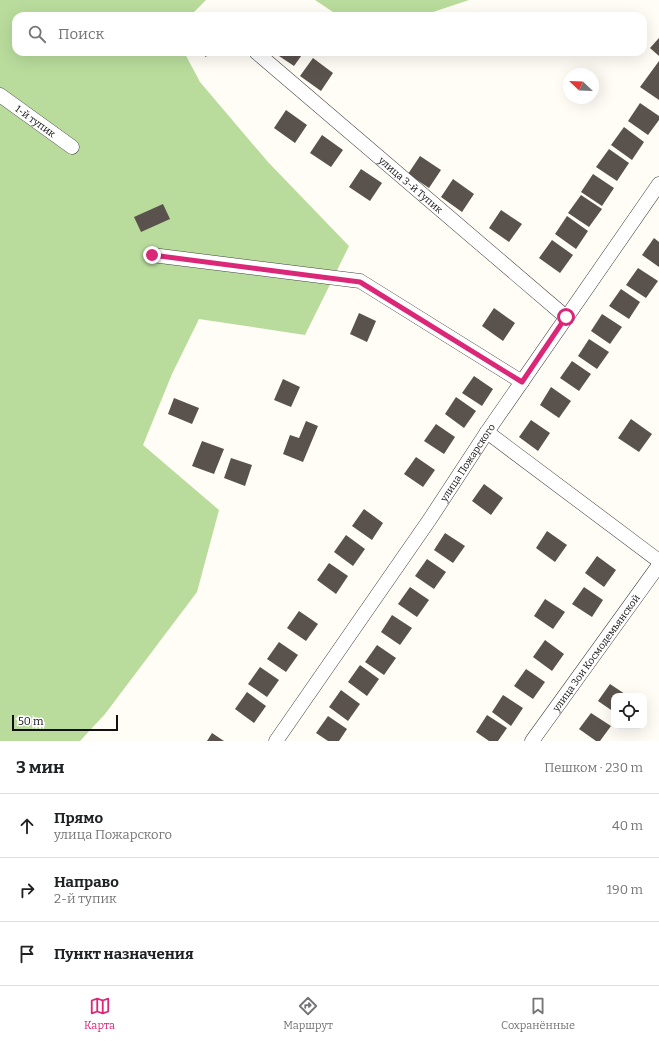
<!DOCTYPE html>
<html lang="ru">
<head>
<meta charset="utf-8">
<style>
	body { margin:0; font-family:Bitter,serif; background:#f2f2f2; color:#202124 }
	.controls { position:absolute; right:12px; bottom:12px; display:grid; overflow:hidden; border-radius:8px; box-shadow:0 4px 16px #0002 }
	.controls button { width:36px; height:36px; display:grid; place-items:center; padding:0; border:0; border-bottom:1px solid #e0e0e0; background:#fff; color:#202124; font:20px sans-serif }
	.compass { position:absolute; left:563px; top:68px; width:36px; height:36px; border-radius:50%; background:#fff; box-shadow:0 4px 16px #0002; rotate:293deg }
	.scale { position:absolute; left:12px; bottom:10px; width:106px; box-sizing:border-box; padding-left:4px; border:2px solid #111; border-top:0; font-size:11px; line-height:14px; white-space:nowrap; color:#111; -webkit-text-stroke:3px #fff; paint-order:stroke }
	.stop { position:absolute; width:12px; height:12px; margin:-9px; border:3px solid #db2777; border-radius:50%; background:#fff }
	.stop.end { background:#db2777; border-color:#fff; box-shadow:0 1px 4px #0008 }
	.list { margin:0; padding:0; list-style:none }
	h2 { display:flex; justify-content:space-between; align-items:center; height:52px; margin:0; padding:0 16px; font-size:17px }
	h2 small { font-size:13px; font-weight:400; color:#757577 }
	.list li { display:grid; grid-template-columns:26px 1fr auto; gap:12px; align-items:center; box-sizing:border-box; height:64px; padding:0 16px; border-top:1px solid #e0e0e0 }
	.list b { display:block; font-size:15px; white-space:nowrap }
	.list p { margin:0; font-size:13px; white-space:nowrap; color:#757577 }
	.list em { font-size:13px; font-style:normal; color:#757577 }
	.icon { flex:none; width:22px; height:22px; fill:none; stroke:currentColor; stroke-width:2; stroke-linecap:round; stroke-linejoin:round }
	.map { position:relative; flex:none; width:659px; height:741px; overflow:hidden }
	.search { position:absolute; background:#fff; box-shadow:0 4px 16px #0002; left:12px; right:12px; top:12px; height:44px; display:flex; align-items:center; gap:10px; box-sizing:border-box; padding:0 14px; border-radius:12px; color:#757577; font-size:15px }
	.sheet { height:244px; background:#fff }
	nav { display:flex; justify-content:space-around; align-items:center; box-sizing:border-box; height:56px; border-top:1px solid #e0e0e0; background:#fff; font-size:11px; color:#757577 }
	nav a { display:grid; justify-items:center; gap:2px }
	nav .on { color:#db2777 }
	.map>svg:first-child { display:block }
	.forest { fill:#b9dc9c }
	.building { fill:#5a524d }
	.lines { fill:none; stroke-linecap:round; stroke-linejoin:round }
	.minor-casing { stroke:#444; stroke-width:15 }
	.minor { stroke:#fff; stroke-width:14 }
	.route { stroke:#db2777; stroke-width:5 }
	.labels { text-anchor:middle; stroke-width:4; stroke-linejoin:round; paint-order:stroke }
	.street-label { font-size:10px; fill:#111; stroke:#fff }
</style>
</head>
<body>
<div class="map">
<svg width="659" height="741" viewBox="0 0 659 741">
	<rect width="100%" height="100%" fill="#fffdf5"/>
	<g class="forest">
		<path d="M0 0H206L190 16H16V52H184L200 82 268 162 349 246 305 335 199 319 172 374 143 445 219 510 197 592 105 714 80 741H0Z"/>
		<path d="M315 0H469L421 16H339Z"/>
	</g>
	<g class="building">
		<path d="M258 12 264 16H256Z"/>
		<path d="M659 38V56L650 48Z"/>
		<path d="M199 52H209L206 57Z"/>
		<path d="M273 52H304L294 66Z"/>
		<path d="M313 58 333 73 321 91 300 76Z"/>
		<path d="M659 61V100L640 87Z"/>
		<path d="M640 103 659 116V120L648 135 628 121Z"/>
		<path d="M286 110 307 125 295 143 274 128Z"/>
		<path d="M624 127 644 142 632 160 611 145Z"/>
		<path d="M322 135 343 150 331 167 310 153Z"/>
		<path d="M609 149 629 163 617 181 596 167Z"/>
		<path d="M420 156 441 170 429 188 408 174Z"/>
		<path d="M361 169 382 183 370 201 349 187Z"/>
		<path d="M593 174 614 188 602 206 581 192Z"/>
		<path d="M453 179 474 194 462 212 441 197Z"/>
		<path d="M581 195 602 209 589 227 568 213Z"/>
		<path d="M163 204 170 219 141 232 134 217Z"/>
		<path d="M501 210 522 224 509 242 489 228Z"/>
		<path d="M567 216 588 231 576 249 555 234Z"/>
		<path d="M654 238 659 242V267L642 255Z"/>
		<path d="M552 240 573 255 560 273 539 258Z"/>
		<path d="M638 268 658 281 646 298 626 285Z"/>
		<path d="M621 289 640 302 629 319 609 306Z"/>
		<path d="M494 308 515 323 503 341 482 326Z"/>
		<path d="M359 313 376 321 367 342 350 334Z"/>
		<path d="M602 314 622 327 610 344 591 331Z"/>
		<path d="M589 339 609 352 597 369 578 356Z"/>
		<path d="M572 361 591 374 579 391 560 378Z"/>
		<path d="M474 376 493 389 482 406 462 393Z"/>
		<path d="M283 379 300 387 291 407 274 400Z"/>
		<path d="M551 387 571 401 559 418 540 405Z"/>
		<path d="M456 397 476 411 464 428 445 414Z"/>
		<path d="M174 398 199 408 192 424 168 414Z"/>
		<path d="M631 419 652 434 639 452 618 438Z"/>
		<path d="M531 420 550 433 538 451 519 437Z"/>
		<path d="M306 421 318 426 303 462 283 454 290 435 299 438Z"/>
		<path d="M436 424 455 437 444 454 424 441Z"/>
		<path d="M202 441 224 449 214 474 192 466Z"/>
		<path d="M416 457 435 470 423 487 404 474Z"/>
		<path d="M231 458 252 465 245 486 224 478Z"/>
		<path d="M484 484 503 498 491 515 472 501Z"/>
		<path d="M364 509 383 523 372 540 352 526Z"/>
		<path d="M547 531 567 545 555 562 536 548Z"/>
		<path d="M445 533 465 546 453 563 434 550Z"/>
		<path d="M346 535 365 549 353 566 334 552Z"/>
		<path d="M597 556 616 570 604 587 585 573Z"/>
		<path d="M427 559 446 572 434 589 415 576Z"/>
		<path d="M329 563 348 576 336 594 317 580Z"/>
		<path d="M410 587 429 600 417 617 398 604Z"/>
		<path d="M584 587 603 600 592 617 572 604Z"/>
		<path d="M545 599 565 612 553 629 534 616Z"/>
		<path d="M299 611 318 624 306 641 287 628Z"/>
		<path d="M392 615 412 628 400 645 381 632Z"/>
		<path d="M545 640 564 654 552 671 533 657Z"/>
		<path d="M279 642 298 655 286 672 267 659Z"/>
		<path d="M377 645 396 658 384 675 365 662Z"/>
		<path d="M360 665 379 679 367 696 348 682Z"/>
		<path d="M260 667 279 680 267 697 248 684Z"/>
		<path d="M526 669 545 682 533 699 514 686Z"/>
		<path d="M610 684 628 696H614V712L598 701Z"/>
		<path d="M341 690 360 704 348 721 329 707Z"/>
		<path d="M247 692 266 706 254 723 235 709Z"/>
		<path d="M503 695 523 708 511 726 492 712Z"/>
		<path d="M591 713 611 726 600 741H596L579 729Z"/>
		<path d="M487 715 507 728 498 741H489L476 732Z"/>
		<path d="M328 716 347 729 339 741H328L316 733Z"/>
		<path d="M212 733 224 741H207Z"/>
	</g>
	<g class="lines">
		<defs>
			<g id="minor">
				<path id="s1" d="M256 52 566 317"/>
				<path id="s2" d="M0 95 72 147"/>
				<path d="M152 255 360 281 522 382"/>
				<path d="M487 432 659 561"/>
				<path id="s3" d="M276 741 430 519 487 432 659 184"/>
				<path id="s4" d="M532 741 659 565"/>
			</g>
		</defs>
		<use href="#minor" class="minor-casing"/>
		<use href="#minor" class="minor"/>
	</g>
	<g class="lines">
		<path class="route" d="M152 255 360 282 522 382 566 317"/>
	</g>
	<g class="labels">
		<g class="street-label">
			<text dy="4" stroke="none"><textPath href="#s2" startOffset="44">1-й тупик</textPath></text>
			<text dy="4" stroke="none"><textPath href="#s1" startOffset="204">улица 3-й Тупик</textPath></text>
			<text dy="4" stroke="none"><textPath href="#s3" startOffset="338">улица Пожарского</textPath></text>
			<text dy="4" stroke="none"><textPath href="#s4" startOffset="109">улица Зои Космодемьянской</textPath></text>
		</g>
	</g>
</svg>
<div class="controls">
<button><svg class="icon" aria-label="locate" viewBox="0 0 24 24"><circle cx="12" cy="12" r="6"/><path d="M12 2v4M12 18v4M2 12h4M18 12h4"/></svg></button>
</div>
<svg class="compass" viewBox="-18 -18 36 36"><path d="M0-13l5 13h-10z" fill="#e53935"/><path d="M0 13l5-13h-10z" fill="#757577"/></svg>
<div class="scale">50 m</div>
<div class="stop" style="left:566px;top:317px"></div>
<div class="stop end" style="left:152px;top:255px"></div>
<div class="search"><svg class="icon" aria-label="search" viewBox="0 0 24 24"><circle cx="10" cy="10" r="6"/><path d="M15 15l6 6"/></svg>Поиск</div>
</div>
<section class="sheet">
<h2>3 мин<small>Пешком · 230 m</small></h2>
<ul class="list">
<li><svg class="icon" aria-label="ahead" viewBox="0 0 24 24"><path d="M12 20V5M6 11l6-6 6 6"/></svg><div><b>Прямо</b><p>улица Пожарского</p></div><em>40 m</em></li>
<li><svg class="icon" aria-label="right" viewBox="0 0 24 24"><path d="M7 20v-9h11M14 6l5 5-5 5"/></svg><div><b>Направо</b><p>2-й тупик</p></div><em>190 m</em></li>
<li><svg class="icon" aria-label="arrive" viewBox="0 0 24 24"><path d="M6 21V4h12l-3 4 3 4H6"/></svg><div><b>Пункт назначения</b></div></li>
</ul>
</section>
<nav>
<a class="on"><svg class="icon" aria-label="map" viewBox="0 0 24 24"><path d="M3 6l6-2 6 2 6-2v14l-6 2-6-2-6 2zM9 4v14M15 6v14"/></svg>Карта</a>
<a><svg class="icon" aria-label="directions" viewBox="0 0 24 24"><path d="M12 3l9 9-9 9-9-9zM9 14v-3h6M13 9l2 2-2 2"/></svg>Маршрут</a>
<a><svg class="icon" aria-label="saved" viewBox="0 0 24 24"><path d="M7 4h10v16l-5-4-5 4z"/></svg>Сохранённые</a>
</nav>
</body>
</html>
